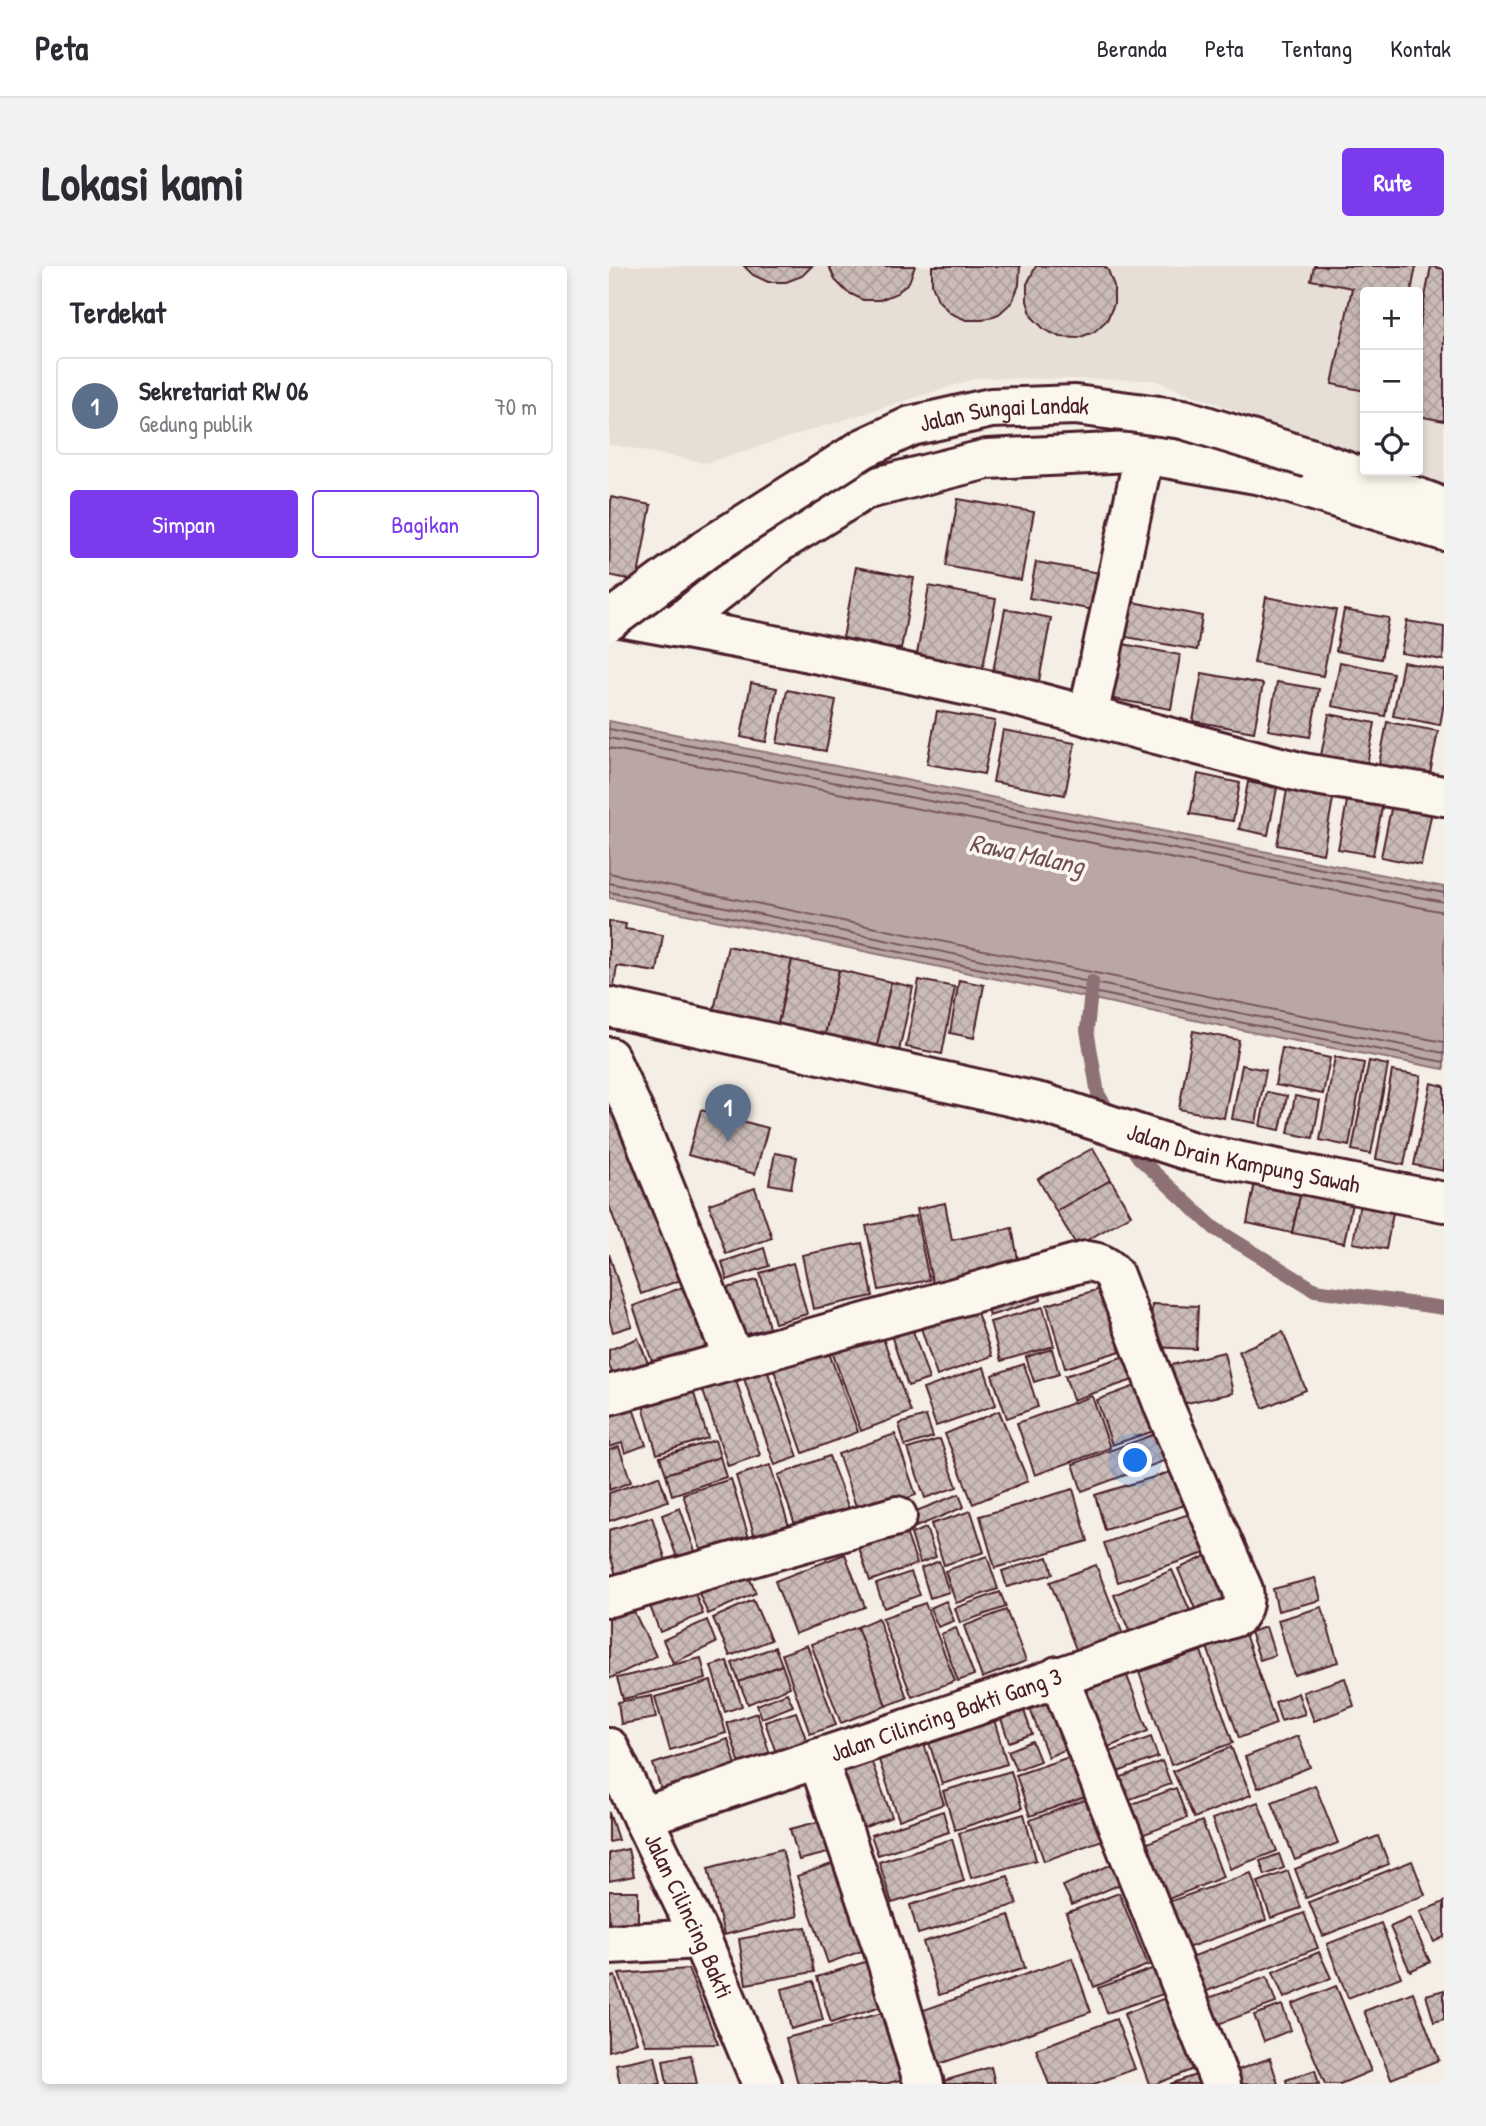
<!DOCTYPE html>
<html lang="id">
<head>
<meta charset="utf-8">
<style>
	body { margin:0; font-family:"Patrick Hand",sans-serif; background:#f2f2f3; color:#2b2b33 }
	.controls { position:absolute; right:21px; top:21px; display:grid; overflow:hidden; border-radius:7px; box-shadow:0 4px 10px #0003 }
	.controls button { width:63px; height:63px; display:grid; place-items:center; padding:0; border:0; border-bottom:2px solid #e1e1e2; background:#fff; color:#2b2b33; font:35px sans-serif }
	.you { position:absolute; left:527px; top:1195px; width:24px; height:24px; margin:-18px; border:5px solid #fff; border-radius:50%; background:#1a73e8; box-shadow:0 0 0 10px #1a73e833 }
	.badge { display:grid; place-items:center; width:46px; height:46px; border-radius:50%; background:#7c3aed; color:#fff; font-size:23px; font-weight:700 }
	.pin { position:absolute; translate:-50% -58px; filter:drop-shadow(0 2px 4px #0008) }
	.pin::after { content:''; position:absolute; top:37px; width:24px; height:21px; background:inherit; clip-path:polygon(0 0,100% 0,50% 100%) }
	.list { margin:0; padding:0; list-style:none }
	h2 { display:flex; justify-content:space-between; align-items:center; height:91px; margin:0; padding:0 28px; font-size:30px }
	h2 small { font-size:23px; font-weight:400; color:#7c7c81 }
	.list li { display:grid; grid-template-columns:46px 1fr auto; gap:21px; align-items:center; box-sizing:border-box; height:98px; margin:0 14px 14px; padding:0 14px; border:2px solid #e1e1e2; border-radius:7px }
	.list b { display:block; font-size:26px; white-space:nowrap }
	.list p { margin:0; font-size:23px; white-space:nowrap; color:#7c7c81 }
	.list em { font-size:23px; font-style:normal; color:#7c7c81 }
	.actions { display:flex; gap:14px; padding:21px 28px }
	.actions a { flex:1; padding:16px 0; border:2px solid #7c3aed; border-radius:7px; text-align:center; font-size:24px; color:#7c3aed }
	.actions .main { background:#7c3aed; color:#fff }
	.icon { flex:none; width:38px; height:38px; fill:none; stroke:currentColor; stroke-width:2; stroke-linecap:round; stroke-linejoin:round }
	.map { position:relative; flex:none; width:835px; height:1818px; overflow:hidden; border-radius:7px }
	header { display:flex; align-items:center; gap:42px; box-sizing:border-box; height:98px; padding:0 35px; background:#fff; border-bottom:2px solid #e1e1e2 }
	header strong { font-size:33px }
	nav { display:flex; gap:38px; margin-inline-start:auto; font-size:24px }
	.intro { display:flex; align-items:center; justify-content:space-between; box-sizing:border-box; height:168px; padding:0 42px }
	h1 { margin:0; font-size:49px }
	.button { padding:18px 32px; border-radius:7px; background:#7c3aed; color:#fff; font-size:24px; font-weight:700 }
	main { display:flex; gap:42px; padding:0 42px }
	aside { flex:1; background:#fff; border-radius:7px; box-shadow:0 4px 10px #0003 }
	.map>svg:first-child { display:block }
	.built { fill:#e7dfd6 }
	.water { fill:#baa7a5; stroke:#8d7174; stroke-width:2 }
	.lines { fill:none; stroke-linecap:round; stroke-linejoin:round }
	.shore { stroke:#77555c; stroke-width:2 }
	.stream { stroke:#8d7174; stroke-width:14 }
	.building { fill:url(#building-cross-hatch); stroke:#4a1f2b; stroke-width:2 }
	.minor-casing { stroke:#4a1f2b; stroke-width:44 }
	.minor { stroke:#fbf7ec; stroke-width:38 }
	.minor-bridge-casing { stroke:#4a1f2b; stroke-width:44; stroke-linecap:butt }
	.minor-bridge { stroke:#fbf7ec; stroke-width:38 }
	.labels { text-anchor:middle; stroke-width:7; stroke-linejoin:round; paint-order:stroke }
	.street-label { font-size:24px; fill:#4a1f2b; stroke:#fbf7ec }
	.water-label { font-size:26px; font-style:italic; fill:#714f56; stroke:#fbf7ec }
</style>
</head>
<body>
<header>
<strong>Peta</strong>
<nav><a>Beranda</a><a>Peta</a><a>Tentang</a><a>Kontak</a></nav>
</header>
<div class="intro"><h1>Lokasi kami</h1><a class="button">Rute</a></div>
<main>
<aside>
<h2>Terdekat<small></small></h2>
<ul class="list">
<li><span class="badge" style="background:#5c6f8a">1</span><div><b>Sekretariat RW 06</b><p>Gedung publik</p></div><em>70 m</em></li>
</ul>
<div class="actions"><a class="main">Simpan</a><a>Bagikan</a></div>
</aside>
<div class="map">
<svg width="835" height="1818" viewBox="0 0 835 1818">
	<defs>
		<pattern id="building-cross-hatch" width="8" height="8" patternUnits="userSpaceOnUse" patternTransform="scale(1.75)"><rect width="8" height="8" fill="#cabbb6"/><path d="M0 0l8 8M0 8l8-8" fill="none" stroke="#afa09d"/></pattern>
	</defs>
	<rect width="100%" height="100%" fill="#f4eee4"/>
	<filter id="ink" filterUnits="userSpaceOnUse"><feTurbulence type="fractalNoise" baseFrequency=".0143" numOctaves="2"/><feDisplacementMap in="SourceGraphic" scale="14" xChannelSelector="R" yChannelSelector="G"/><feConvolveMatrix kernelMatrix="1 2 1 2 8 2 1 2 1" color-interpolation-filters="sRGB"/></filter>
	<g filter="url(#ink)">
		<path class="built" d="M0 0H835V222L787 205H809V26H756V193L544 114 369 112 97 197 0 178Z"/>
		<path class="water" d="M0 455 835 621V803L676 773 0 632Z"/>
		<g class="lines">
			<g class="shore">
				<path d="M0 463 835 627"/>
				<path d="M0 472 835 636"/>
				<path d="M0 482 835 646"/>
				<path d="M0 607 681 747 835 776"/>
				<path d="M0 617 679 757 835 787"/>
				<path d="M0 626 678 766 835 796"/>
			</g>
			<g class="stream">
				<path d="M483 716 478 764 489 828 503 851"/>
				<path d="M518 874 530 892 605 962 706 1024 835 1042"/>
			</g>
		</g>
		<g class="building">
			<path d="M135 0H203L193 10 177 16H159L144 9Z"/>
			<path d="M220 0H306L300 16 288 27 271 34H254L238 26 226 14Z"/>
			<path d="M323 0H411L410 19 403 36 390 48 374 54H357L341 47 329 34 323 18Z"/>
			<path d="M427 0H495L499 4 505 20V38L498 54 485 66 469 72 451 71 436 64 423 51 418 35V18Z"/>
			<path d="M705 0H807L802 26H756V125L723 118 743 22 702 14Z"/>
			<path d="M822 0 835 3V155L809 150V67Z"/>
			<path d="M2 231 42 239 28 315 0 309Z"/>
			<path d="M349 233 425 246 412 314 337 300Z"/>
			<path d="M427 296 497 308 490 345 420 332Z"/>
			<path d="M247 301 305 312 292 383 234 372Z"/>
			<path d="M320 320 387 333 373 406 307 394Z"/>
			<path d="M657 331 727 344 714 410 645 397Z"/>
			<path d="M519 335 593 350 588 384 512 370Z"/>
			<path d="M396 343 442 352 428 425 382 416Z"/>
			<path d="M735 344 780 352 772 393 727 385Z"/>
			<path d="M798 355 835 361 834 394 792 387Z"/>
			<path d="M509 377 571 389 562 443 499 432Z"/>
			<path d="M731 396 784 407 776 450 723 440Z"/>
			<path d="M794 396 835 404V437L831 459 784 450Z"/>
			<path d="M593 407 654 418 645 466 584 455Z"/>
			<path d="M668 416 710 423 701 471 659 464Z"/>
			<path d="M142 417 168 422 157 476 132 471Z"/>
			<path d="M178 424 227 434 217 485 168 477Z"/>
			<path d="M328 445 386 455 375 508 318 498Z"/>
			<path d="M720 448 766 457 756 509 710 500Z"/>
			<path d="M778 456 829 465 819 519 768 509Z"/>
			<path d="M394 464 466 477 456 529 384 516Z"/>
			<path d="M589 508 631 517 624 555 581 548Z"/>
			<path d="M680 513 726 522 714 588 668 579Z"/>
			<path d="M639 516 668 522 659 569 630 563Z"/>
			<path d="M740 525 775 531 764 589 729 583Z"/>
			<path d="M784 533 824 540 812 599 772 591Z"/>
			<path d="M0 655 17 658 16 663 54 669 48 706 8 700 4 726 0 725Z"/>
			<path d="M119 680 183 694 169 758 105 744Z"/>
			<path d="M183 694 230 704 216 769 169 758Z"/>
			<path d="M230 704 282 716 268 780 216 769Z"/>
			<path d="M310 714 346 721 333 788 297 781Z"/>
			<path d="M350 714 375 719 365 772 341 767Z"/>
			<path d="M282 716 304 721 290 785 268 780Z"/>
			<path d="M584 765 630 774 615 852 570 843Z"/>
			<path d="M673 782 721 792 714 828 666 819Z"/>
			<path d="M726 791 755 797 740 880 711 874Z"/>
			<path d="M760 795 779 799 762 888 743 884Z"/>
			<path d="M633 799 657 804 647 857 623 853Z"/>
			<path d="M783 805 812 810 795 899 767 893Z"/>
			<path d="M822 817 835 820V905L805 899Z"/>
			<path d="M658 826 678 830 671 864 651 860Z"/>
			<path d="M686 830 711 835 704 872 679 867Z"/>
			<path d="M14 842 75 1013 32 1028 0 939V847Z"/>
			<path d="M92 844 159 862 146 908 79 889Z"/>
			<path d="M484 882 502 914 447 945 429 913Z"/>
			<path d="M166 887 188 891 182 922 160 918Z"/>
			<path d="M502 914 522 949 468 980 447 945Z"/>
			<path d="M646 916 692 926 683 967 638 957Z"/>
			<path d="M754 920 788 927 777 983 744 977Z"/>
			<path d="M146 922 163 972 117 988 100 938Z"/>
			<path d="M692 926 743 937 735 977 683 967Z"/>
			<path d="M336 937 343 974 403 962 411 1004 324 1020 308 943Z"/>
			<path d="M307 950 320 1014 270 1024 257 960Z"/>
			<path d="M253 977 264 1030 204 1043 193 989Z"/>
			<path d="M155 982 160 1000 118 1014 113 996Z"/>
			<path d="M0 988 23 1060 4 1066 0 1052Z"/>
			<path d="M184 997 198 1048 166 1057 151 1007Z"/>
			<path d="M148 1014 160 1062 124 1072 111 1024Z"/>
			<path d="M79 1019 101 1084 46 1104 24 1040Z"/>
			<path d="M500 1020 518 1083 456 1102 438 1039Z"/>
			<path d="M430 1023 432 1034 380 1050 377 1038Z"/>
			<path d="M364 1035 383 1090 328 1110 309 1053Z"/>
			<path d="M543 1038 589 1040 587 1083 541 1081Z"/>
			<path d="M434 1041 445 1080 392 1095 381 1056Z"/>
			<path d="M300 1053 320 1113 299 1120 279 1060Z"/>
			<path d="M270 1062 302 1146 252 1165 221 1080Z"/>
			<path d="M674 1066 697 1124 654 1142 630 1085Z"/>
			<path d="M29 1072 42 1105 8 1119 0 1099V1084Z"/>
			<path d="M443 1083 450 1108 425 1116 417 1091Z"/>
			<path d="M219 1084 249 1166 194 1187 165 1104Z"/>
			<path d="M615 1086 624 1127 559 1141 550 1102Z"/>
			<path d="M522 1088 530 1112 464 1134 456 1110Z"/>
			<path d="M415 1098 429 1141 398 1152 383 1109Z"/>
			<path d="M157 1101 189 1191 166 1199 134 1110Z"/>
			<path d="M375 1101 387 1139 327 1160 314 1123Z"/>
			<path d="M126 1111 151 1189 119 1200 93 1122Z"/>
			<path d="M82 1118 99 1172 48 1188 32 1133Z"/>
			<path d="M529 1119 545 1165 503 1179 488 1134Z"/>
			<path d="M19 1128 37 1179 16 1187 13 1177 0 1181V1133Z"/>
			<path d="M483 1130 501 1182 426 1209 408 1157Z"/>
			<path d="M390 1145 419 1215 364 1238 336 1168Z"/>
			<path d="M317 1150 324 1171 296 1180 290 1158Z"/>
			<path d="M286 1168 307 1229 250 1249 229 1188Z"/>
			<path d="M546 1168 555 1195 473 1225 464 1198Z"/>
			<path d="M331 1173 348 1221 316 1232 299 1183Z"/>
			<path d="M106 1174 111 1191 57 1208 51 1191Z"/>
			<path d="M10 1181 22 1216 0 1224V1184Z"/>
			<path d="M220 1190 243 1251 190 1270 169 1209Z"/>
			<path d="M111 1191 117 1211 63 1229 57 1208Z"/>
			<path d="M161 1199 184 1273 150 1284 127 1210Z"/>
			<path d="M568 1204 579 1238 496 1264 486 1229Z"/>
			<path d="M50 1210 59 1235 0 1255V1227Z"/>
			<path d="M122 1213 143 1282 96 1298 74 1228Z"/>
			<path d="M464 1223 479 1275 386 1302 371 1250Z"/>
			<path d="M350 1228 355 1241 302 1263 297 1249Z"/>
			<path d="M71 1242 90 1297 72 1303 53 1249Z"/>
			<path d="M362 1245 375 1286 335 1299 322 1258Z"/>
			<path d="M583 1247 596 1287 509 1316 495 1277Z"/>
			<path d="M43 1251 60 1304 10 1319 0 1285V1264Z"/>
			<path d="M293 1255 308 1298 261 1315 246 1270Z"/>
			<path d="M317 1262 327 1291 311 1297 302 1268Z"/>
			<path d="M603 1287 625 1336 590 1352 569 1303Z"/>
			<path d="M236 1288 256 1341 186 1368 166 1315Z"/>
			<path d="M378 1290 389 1323 347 1337 336 1305Z"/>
			<path d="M439 1291 444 1308 398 1321 393 1305Z"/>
			<path d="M330 1295 340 1326 321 1332 312 1302Z"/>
			<path d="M487 1299 516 1374 470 1391 441 1316Z"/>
			<path d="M136 1302 147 1327 99 1348 88 1323Z"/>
			<path d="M563 1304 583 1349 524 1374 505 1329Z"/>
			<path d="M302 1306 311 1329 275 1342 267 1318Z"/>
			<path d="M706 1312 712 1334 669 1345 664 1323Z"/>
			<path d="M82 1317 94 1348 51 1366 39 1335Z"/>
			<path d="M391 1326 397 1341 351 1357 346 1342Z"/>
			<path d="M144 1334 162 1374 121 1390 104 1352Z"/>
			<path d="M337 1335 345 1355 329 1361 321 1342Z"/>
			<path d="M316 1337 346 1415 303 1431 273 1352Z"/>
			<path d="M21 1338 47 1390 0 1413V1348Z"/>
			<path d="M713 1341 729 1396 685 1409 669 1354Z"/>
			<path d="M397 1344 417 1395 373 1412 355 1360Z"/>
			<path d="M269 1352 298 1432 277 1440 248 1361Z"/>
			<path d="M98 1354 107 1377 64 1397 54 1374Z"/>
			<path d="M248 1361 277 1440 232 1457 202 1378Z"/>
			<path d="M657 1361 666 1389 651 1394 641 1366Z"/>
			<path d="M347 1362 365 1409 349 1415 332 1368Z"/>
			<path d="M635 1365 667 1458 630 1472 597 1378Z"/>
			<path d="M198 1379 227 1459 201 1468 173 1388Z"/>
			<path d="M166 1381 173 1399 130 1416 123 1397Z"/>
			<path d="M592 1385 624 1477 562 1499 530 1406Z"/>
			<path d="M92 1392 97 1413 14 1433 8 1412Z"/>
			<path d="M118 1395 133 1440 116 1446 102 1400Z"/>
			<path d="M173 1399 181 1421 139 1438 130 1416Z"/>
			<path d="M515 1402 539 1465 487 1486 462 1423Z"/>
			<path d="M736 1412 745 1440 705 1455 694 1426Z"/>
			<path d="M102 1415 117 1467 61 1484 46 1431Z"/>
			<path d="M447 1420 469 1478 439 1491 417 1432Z"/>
			<path d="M178 1427 184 1440 153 1452 148 1439Z"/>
			<path d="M689 1427 696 1448 672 1455 666 1436Z"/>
			<path d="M43 1430 47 1452 12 1458 9 1436Z"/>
			<path d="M411 1433 423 1468 400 1476 388 1441Z"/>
			<path d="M187 1446 202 1486 171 1498 156 1456Z"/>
			<path d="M148 1447 164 1498 134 1508 118 1457Z"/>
			<path d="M384 1450 398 1498 333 1518 318 1470Z"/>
			<path d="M689 1470 701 1501 649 1522 636 1491Z"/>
			<path d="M542 1471 549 1491 496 1511 489 1490Z"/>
			<path d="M313 1472 335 1538 290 1554 268 1488Z"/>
			<path d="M119 1473 130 1508 55 1533 44 1498Z"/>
			<path d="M423 1475 431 1495 407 1504 399 1485Z"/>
			<path d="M622 1481 642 1529 585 1552 564 1505Z"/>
			<path d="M259 1486 283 1551 241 1567 217 1502Z"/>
			<path d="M469 1488 482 1529 421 1550 407 1509Z"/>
			<path d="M553 1495 562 1518 508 1538 500 1516Z"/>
			<path d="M402 1505 413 1542 346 1564 334 1525Z"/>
			<path d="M706 1519 729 1577 686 1594 663 1536Z"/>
			<path d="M567 1522 578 1552 522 1573 512 1542Z"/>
			<path d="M484 1531 499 1572 435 1595 421 1554Z"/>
			<path d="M649 1536 668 1585 621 1603 603 1553Z"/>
			<path d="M334 1545 340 1566 269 1589 262 1569Z"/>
			<path d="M0 1546 9 1574 0 1576Z"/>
			<path d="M415 1548 427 1594 362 1612 350 1567Z"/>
			<path d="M220 1553 227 1585 190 1594 181 1563Z"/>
			<path d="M593 1555 614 1611 552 1636 531 1580Z"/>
			<path d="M769 1570 780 1598 697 1632 686 1603Z"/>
			<path d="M343 1573 355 1615 283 1637 270 1596Z"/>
			<path d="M19 1583 25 1610 0 1615V1587Z"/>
			<path d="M173 1583 189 1650 115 1669 99 1602Z"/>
			<path d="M670 1588 675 1602 656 1609 651 1595Z"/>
			<path d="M234 1594 264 1681 219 1697 188 1610Z"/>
			<path d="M512 1594 521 1614 463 1639 454 1620Z"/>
			<path d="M803 1595 816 1629 714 1670 700 1636Z"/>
			<path d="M679 1605 692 1642 662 1652 649 1616Z"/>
			<path d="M642 1607 657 1654 575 1683 559 1636Z"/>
			<path d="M399 1610 408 1638 309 1668 301 1639Z"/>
			<path d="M0 1625H29V1666L0 1667Z"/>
			<path d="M510 1627 539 1699 485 1721 457 1647Z"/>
			<path d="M835 1636V1671L825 1676 811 1646Z"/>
			<path d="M695 1647 709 1682 588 1729 575 1694Z"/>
			<path d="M400 1649 416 1702 330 1729 314 1676Z"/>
			<path d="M801 1652 821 1696 801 1705 781 1661Z"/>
			<path d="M772 1657 792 1711 739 1732 718 1678Z"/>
			<path d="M197 1661 205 1706 137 1718 130 1673Z"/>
			<path d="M710 1686 722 1712 675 1732 664 1706Z"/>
			<path d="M272 1691 287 1736 222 1757 208 1711Z"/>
			<path d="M463 1692 482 1746 327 1799 309 1746Z"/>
			<path d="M551 1700 560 1726 498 1747 489 1722Z"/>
			<path d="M79 1703 109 1778 37 1779 10 1708Z"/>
			<path d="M6 1710 28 1776 0 1785V1712Z"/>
			<path d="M658 1711 667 1737 601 1761 591 1735Z"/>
			<path d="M204 1715 214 1754 182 1763 173 1723Z"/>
			<path d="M727 1720 762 1805 731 1818H716L683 1738Z"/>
			<path d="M835 1724V1753L825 1756 817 1729Z"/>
			<path d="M804 1726 830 1794 782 1813 755 1745Z"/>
			<path d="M564 1729 590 1801 547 1818H540L515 1748Z"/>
			<path d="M673 1739 682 1764 655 1775 645 1749Z"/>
			<path d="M285 1744 302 1811 276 1818H189L177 1772Z"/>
			<path d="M507 1753 526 1803 485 1818H440L427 1783Z"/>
			<path d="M82 1789 88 1818H58L54 1794Z"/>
			<path d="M46 1790 52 1818H11L7 1798Z"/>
			<path d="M661 1792 669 1818H627L623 1806Z"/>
			<path d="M382 1801 386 1818H331V1816Z"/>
			<path d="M706 1804 710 1818H678L677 1814Z"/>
			<path d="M598 1805 602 1818H561Z"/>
		</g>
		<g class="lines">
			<defs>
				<g id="minor">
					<path d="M700 192 823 237"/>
					<path d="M0 349 186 383 401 429 694 507 835 530"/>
					<path d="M65 361 171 276 255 224 378 193 522 186 535 188 653 209 835 265"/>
					<path d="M479 450 535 188"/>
					<path id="s1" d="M0 741 436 838 587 887 835 936"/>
					<path d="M0 791 24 844 125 1094"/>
					<path d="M0 1129 477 995C488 996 498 999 505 1009L556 1143 634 1324C636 1335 634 1342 628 1350L337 1450 33 1551"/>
					<path d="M0 1331 288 1250"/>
					<path d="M449 1410 612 1818"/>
					<path id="s2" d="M0 1482 92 1673 153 1818"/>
					<path d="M209 1493 274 1682 315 1818"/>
					<path d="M0 1678 92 1673"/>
				</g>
			</defs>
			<use href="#minor" class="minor-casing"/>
			<use href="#minor" class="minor"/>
			<defs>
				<g id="minor-bridge">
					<path id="s3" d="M0 355 97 283 255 182 302 160 382 142 466 139 574 153 700 192"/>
				</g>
			</defs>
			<use href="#minor-bridge" class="minor-bridge-casing"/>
			<use href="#minor-bridge" class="minor-bridge"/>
		</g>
	</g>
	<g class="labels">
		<g class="street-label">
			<text dy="8" stroke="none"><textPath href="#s3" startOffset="455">Jalan Sungai Landak</textPath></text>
			<text dy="8" stroke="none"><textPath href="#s1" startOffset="653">Jalan Drain Kampung Sawah</textPath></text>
			<text transform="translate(337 1449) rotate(-19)" y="8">Jalan Cilincing Bakti Gang 3</text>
			<text dy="8" stroke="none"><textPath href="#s2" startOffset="186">Jalan Cilincing Bakti</textPath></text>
		</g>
		<g class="water-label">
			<text transform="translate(418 588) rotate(12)" y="9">Rawa Malang</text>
		</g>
	</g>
</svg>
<div class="controls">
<button>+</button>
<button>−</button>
<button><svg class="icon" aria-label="locate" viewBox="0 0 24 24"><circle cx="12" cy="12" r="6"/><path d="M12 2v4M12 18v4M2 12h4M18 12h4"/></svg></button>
</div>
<div class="you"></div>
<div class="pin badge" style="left:119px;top:876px;background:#5c6f8a">1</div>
</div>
</main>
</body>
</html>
